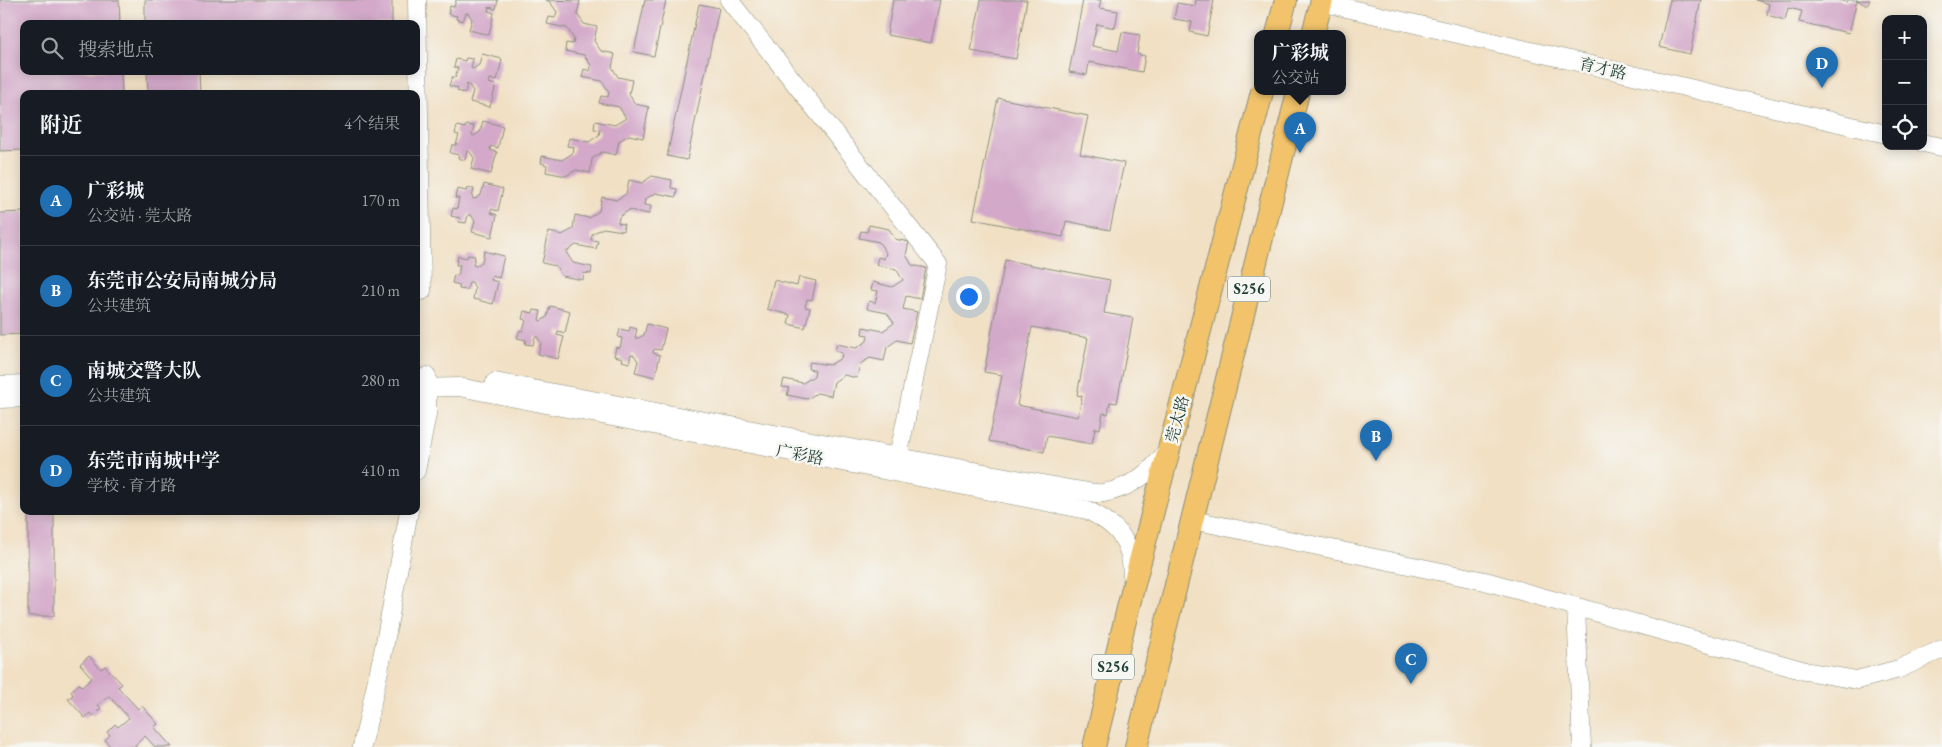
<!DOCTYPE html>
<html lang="zh">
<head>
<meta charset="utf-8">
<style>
	body { margin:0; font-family:"EB Garamond","Noto Serif SC",serif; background:#20242c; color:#f1f3f6 }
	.controls { position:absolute; right:15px; top:15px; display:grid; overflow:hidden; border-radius:10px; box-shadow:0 2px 12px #0003 }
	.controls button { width:45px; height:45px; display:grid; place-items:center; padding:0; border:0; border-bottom:1px solid #363941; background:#171b24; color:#f1f3f6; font:25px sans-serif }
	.you { position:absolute; left:968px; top:296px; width:18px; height:18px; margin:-12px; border:4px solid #fff; border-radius:50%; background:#1a73e8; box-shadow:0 0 0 8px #1a73e833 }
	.badge { display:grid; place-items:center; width:32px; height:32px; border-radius:50%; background:#1f6fb2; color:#fff; font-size:16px; font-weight:700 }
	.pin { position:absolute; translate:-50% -41px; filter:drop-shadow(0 1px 2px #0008) }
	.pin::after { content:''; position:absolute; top:26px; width:18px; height:15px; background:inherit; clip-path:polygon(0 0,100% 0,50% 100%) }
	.popup { position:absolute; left:1254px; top:30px; width:92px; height:65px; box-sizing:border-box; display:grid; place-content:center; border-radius:10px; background:#171b24; filter:drop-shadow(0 1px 4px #0005); font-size:16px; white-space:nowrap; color:#9ea1a6 }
	.popup b { font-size:19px; color:#f1f3f6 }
	.popup::after { content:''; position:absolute; left:50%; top:100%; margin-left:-10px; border:10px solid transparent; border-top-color:#171b24 }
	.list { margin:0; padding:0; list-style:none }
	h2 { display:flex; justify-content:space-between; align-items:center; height:65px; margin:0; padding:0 20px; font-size:21px }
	h2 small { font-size:16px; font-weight:400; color:#9ea1a6 }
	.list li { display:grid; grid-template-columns:32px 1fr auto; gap:15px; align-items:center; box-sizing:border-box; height:90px; padding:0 20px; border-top:1px solid #363941 }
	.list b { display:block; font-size:19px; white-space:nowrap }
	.list p { margin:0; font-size:16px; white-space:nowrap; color:#9ea1a6 }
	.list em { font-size:16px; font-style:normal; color:#9ea1a6 }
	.icon { flex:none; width:28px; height:28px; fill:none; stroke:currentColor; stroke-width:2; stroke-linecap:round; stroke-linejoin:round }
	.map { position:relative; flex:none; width:1942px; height:747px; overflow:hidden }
	.search { position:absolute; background:#171b24; box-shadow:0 2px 12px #0003; left:20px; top:20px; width:400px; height:55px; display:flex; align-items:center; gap:12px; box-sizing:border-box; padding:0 18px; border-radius:10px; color:#9ea1a6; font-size:19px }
	.panel { position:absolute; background:#171b24; box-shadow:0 2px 12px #0003; left:20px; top:90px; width:400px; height:425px; border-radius:10px }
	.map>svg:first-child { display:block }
	.building { fill:#d3a8c9; fill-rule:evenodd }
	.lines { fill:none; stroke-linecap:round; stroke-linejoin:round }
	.minor-casing { stroke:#888e7c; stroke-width:19 }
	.major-casing { stroke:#888e7c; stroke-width:24 }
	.minor { stroke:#fff; stroke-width:18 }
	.major { stroke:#f2c36a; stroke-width:22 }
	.labels { text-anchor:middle; stroke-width:5; stroke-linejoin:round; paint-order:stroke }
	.shield { fill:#f6f6f2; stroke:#60746d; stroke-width:1 }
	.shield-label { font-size:15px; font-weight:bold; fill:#1f3d34 }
	.street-label { font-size:16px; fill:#1f3d34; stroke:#f6f6f2 }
</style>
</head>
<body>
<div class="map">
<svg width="1942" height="747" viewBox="0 0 1942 747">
	<rect width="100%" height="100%" fill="#f6f6f2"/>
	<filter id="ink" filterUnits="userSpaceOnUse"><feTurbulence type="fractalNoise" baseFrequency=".02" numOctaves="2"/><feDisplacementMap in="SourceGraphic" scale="10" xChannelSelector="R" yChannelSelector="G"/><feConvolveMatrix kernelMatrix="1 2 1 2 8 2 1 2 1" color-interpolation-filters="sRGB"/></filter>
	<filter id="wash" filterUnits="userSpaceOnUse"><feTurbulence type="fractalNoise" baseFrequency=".0096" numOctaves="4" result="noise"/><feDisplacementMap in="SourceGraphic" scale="20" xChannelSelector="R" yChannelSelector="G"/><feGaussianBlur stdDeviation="1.12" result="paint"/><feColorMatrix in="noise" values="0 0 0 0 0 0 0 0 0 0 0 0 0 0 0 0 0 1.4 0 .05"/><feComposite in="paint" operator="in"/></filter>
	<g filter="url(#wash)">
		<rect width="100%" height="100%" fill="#f1e0c4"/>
		<g id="blocks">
			<g class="building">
				<path d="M0 0H119L120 24H24V71H121L122 94H24V150L0 151Z"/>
				<rect x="145" y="0" width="247" height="24"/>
				<path d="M456 0H498L496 9 489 7 488 11 494 13 489 35 469 30 472 19 468 13H466L463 21 456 19 457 16 448 14 450 6 454 7Z"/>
				<path d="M546 0 580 1 577 14 584 24 597 27 594 41 601 51 615 54 612 67 618 77 632 80 629 94 635 104 649 107 643 138 629 135 619 141 616 155 602 152 592 159 590 173 576 170 566 176 546 172 547 165 541 163 542 156 562 160 573 153 574 147 567 146 569 138 589 142 599 135 600 130 594 129 595 121 615 125 626 118 619 107 599 103 601 96 608 97 609 92 602 81 582 77 584 69 590 71 591 65 584 55 565 51 566 43 573 44 574 39 567 28 547 24 549 17 555 18 557 12 550 2Z"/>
				<path d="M645 0H666L654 56 634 52Z"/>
				<path d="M893 0H940L931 43 887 35Z"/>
				<path d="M981 0H1027L1016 59 971 51Z"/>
				<path d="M1083 0H1101L1099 8 1118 11 1115 28 1097 24 1092 46 1118 51 1122 32 1140 35 1137 54 1145 56 1142 72 1089 62 1087 75 1069 72Z"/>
				<path d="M1196 0H1214L1207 36 1190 32 1192 22 1174 19 1177 3 1195 6Z"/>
				<path d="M1670 0H1701L1690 54 1659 47Z"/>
				<path d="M1756 0H1837L1847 2 1848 0H1857L1849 33 1799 22 1802 11 1788 8 1785 20 1767 15 1769 4Z"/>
				<path d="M1857 0H1870L1867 6Z"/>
				<path d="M699 4 719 8 687 160 667 156Z"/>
				<path d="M482 54 502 59 497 81 490 79 489 83 496 85 490 107 470 102 473 91 469 85 467 84 465 93 457 91 458 88 449 86 452 77 455 78 458 68 454 67 456 59 465 61 466 58 473 59 471 68 473 69 479 65Z"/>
				<path d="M147 71H199L200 94H148Z"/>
				<path d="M998 98 1088 116 1080 154 1124 163 1110 230 1066 221 1063 237 973 219Z"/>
				<path d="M483 121 503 126 498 148 491 146 490 150 497 152 491 174 471 169 474 158 470 152 467 151 465 160 458 158 459 155 450 153 452 145H456L459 135 455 134 457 126 465 128 466 125 474 126 472 135 474 136 480 132Z"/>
				<path d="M652 176 672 180 671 188 677 189 676 197 656 193 645 199 644 205 651 206 649 214 629 210 619 217 618 223 624 224 623 231 603 228 592 234 591 240 598 241 596 249 576 245 566 252 573 263 592 267 591 274 584 273 583 280 562 276 556 266 542 263 549 232 562 235 573 229 575 215 589 218 599 211 602 197 616 200 626 194 629 180 642 183Z"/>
				<path d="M484 184 503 189 498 211 491 209V213L497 215 492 237 472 232 475 221 471 215H468L466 223 459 222 460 218 451 216 453 208 457 209 459 198H455L457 189 466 191 467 188 474 189 472 198 475 199 481 195Z"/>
				<path d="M24 212V334L0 335V213Z"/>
				<path d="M869 225 889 229 895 239 909 242 906 255 912 265 926 268 920 299 906 296 903 309 917 312 910 343 897 340 887 347 884 361 870 358 860 364 857 378 844 375 834 382 831 396 817 393 807 399 787 395 789 388 782 387 784 379 803 383 814 376 815 370 808 369 810 362 830 365 841 358 842 353 835 351 837 344 856 348 867 341 868 335 862 334 863 327 883 331 894 323 887 313 867 309 869 301 875 303 878 291 871 290 873 282 892 287 903 280 896 269 876 265 878 257 884 259 886 253 879 242 859 238 861 231 867 232Z"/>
				<path d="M484 251 504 256 499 278 492 276 491 280 498 282 493 304 473 299 475 288 472 282H469L467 290 459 289 460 285 452 283 454 275 458 276 460 265H456L458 256 467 258 468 255 475 256 473 265 476 266 482 262Z"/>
				<path d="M1005 260 1110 280 1104 313 1133 318 1117 403 1110 402 1108 414 1103 413 1100 429 1095 428 1092 444 1047 436 1044 452 989 441 1002 375 984 372ZM1032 327 1088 338 1077 395 1082 396 1078 417 1017 405Z"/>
				<path d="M799 277 816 281 812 300 807 299 805 307 810 308 805 328 788 324 790 315 767 309 774 280 797 286Z"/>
				<path d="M550 306 570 311 565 333 558 331 557 335 564 337 558 359 538 354 541 343 537 337H535L533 345 525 344 526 340 517 338 520 330 523 331 526 320 522 319 524 311 533 313 534 310 541 311 539 320 541 321 547 317Z"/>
				<path d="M647 324 666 329 661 350 654 349 653 353 660 355 655 377 635 372 638 361 634 355 631 354 629 363 622 361 623 358 614 356 616 347 620 348 622 338 618 337 620 329 629 331 630 327 637 329 635 338H638L644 335Z"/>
				<rect x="28" y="511" width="26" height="105"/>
				<path d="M89 656 101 669 105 666 122 684 118 687 138 709 142 706 158 724 154 727 172 747H155L145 736 135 745 136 747H111L105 740 110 735 107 732 115 724 118 727 129 718 109 696 98 705 101 708 93 716 90 713 85 718 68 699 73 695 71 691 79 684 82 687 92 678 80 664Z"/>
			</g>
		</g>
	</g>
	<g filter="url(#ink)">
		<use href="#blocks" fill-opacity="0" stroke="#888e7c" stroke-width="1"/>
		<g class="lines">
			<defs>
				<g id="minor">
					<path d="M417 0 422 291"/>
					<path d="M729 0 938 264 896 467"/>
					<path d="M1321 2 1886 134"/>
					<path d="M1923 143 1942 147"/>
					<path d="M495 382 1075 490C1084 491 1094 494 1103 493 1129 489 1152 472 1167 451"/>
					<path d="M0 385 24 384"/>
					<path d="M416 388 459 387 1087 510C1118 525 1132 541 1132 576"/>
					<path d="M0 399 24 398"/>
					<path d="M416 471 427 414V376"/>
					<path d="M1193 520 1485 581 1805 671 1857 680 1899 669 1942 649"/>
					<path d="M1576 608 1582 747"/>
					<path d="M362 747 384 648 409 511"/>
				</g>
				<g id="major">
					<path d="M1277 34 1286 0"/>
					<path d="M1313 34 1322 0"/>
					<path d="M1094 747 1133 588 1262 92"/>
					<path d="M1136 747 1298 92"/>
				</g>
			</defs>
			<use href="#minor" class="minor-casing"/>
			<use href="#major" class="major-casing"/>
			<use href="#minor" class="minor"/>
			<use href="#major" class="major"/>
		</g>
	</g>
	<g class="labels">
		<g class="shield">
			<rect x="1228" y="276.5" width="42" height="25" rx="4"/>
			<rect x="1092" y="654.5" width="42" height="25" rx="4"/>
		</g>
		<g class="shield-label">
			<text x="1249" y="294">S256</text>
			<text x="1113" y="672">S256</text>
		</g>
		<g class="street-label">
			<text transform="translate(1603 68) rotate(13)" y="6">育才路</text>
			<text transform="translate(1177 419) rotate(-75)" y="6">莞太路</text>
			<text transform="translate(800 454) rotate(11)" y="6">广彩路</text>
		</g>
	</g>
</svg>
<div class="controls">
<button>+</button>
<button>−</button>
<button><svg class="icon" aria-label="locate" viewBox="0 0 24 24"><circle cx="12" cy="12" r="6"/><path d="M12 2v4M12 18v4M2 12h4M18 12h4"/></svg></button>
</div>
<div class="you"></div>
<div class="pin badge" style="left:1300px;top:153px">A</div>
<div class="popup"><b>广彩城</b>公交站</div>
<div class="pin badge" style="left:1376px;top:461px">B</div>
<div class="pin badge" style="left:1411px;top:684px">C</div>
<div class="pin badge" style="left:1822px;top:88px">D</div>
<div class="search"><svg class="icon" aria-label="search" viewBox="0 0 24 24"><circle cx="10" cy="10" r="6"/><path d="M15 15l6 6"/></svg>搜索地点</div>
<section class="panel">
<h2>附近<small>4个结果</small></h2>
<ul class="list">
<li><span class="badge">A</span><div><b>广彩城</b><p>公交站 · 莞太路</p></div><em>170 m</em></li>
<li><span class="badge">B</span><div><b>东莞市公安局南城分局</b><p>公共建筑</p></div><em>210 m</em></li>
<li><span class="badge">C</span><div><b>南城交警大队</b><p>公共建筑</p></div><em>280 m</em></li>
<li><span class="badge">D</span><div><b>东莞市南城中学</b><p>学校 · 育才路</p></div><em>410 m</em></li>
</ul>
</section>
</div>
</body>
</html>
